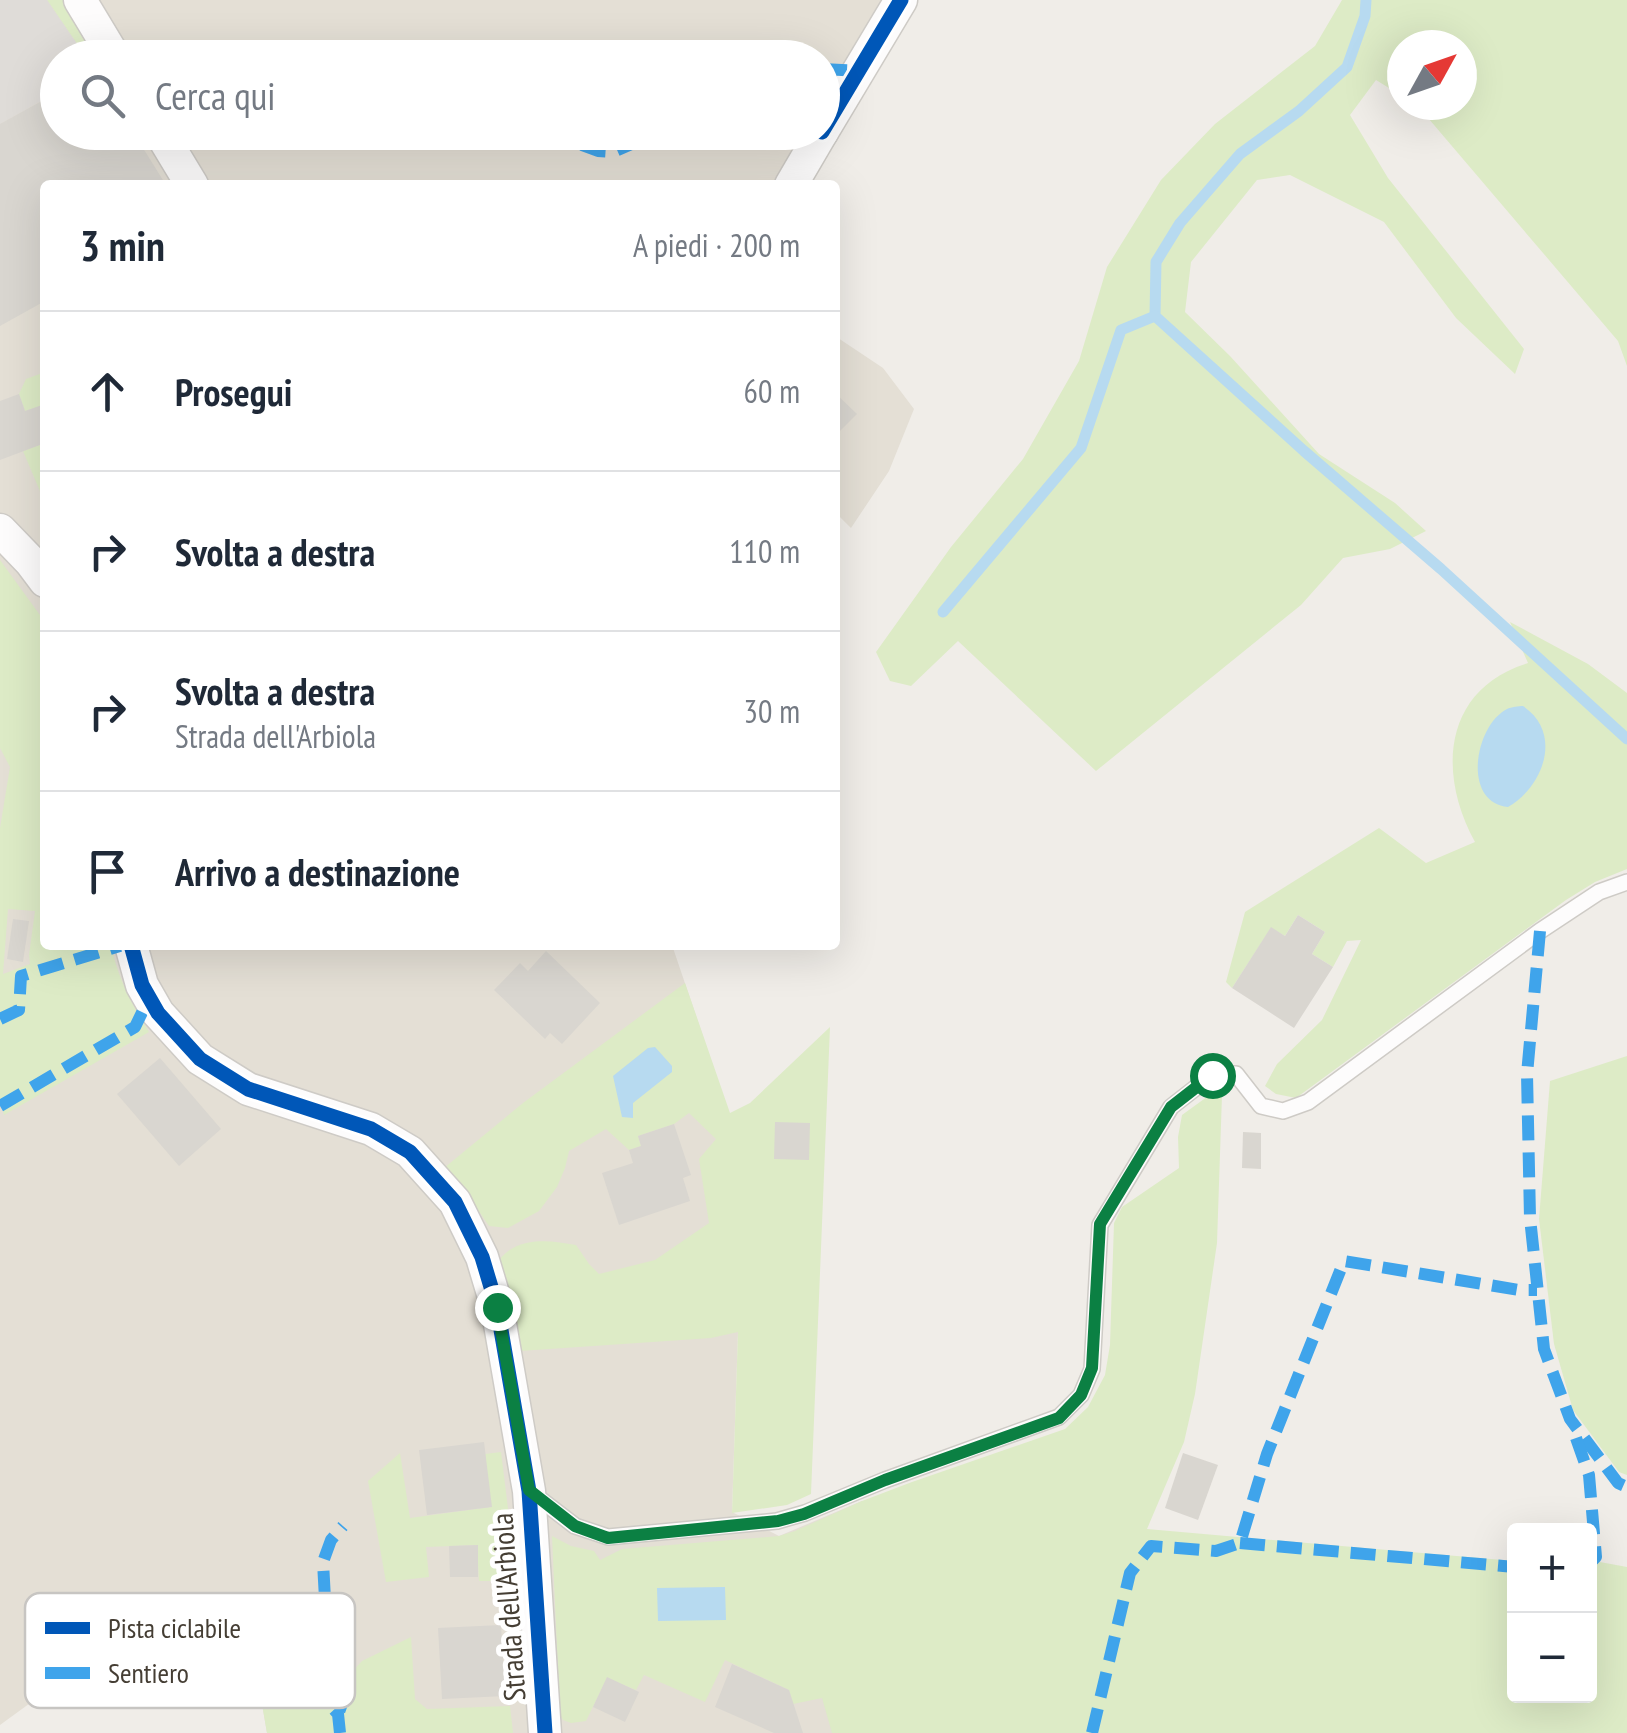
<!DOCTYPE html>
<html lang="it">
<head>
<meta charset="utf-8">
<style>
	body { margin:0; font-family:"PT Sans Narrow",sans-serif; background:#f2f2f3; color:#1f2937 }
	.controls { position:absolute; right:30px; bottom:30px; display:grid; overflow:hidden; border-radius:10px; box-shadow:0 10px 40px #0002 }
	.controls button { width:90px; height:90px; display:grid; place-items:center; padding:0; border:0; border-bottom:2px solid #e0e1e3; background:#fff; color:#1f2937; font:50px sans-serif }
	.compass { position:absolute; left:1387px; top:30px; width:90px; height:90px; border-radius:50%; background:#fff; box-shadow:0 10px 40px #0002; rotate:50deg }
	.stop { position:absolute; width:30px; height:30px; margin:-22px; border:8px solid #0b8043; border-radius:50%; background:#fff }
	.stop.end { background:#0b8043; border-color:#fff; box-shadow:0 2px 10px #0008 }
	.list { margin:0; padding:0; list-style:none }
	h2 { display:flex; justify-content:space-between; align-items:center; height:130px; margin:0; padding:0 40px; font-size:42px }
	h2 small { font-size:32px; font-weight:400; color:#747a83 }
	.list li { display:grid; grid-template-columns:65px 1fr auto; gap:30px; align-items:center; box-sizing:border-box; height:160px; padding:0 40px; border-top:2px solid #e0e1e3 }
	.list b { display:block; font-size:38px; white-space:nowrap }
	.list p { margin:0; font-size:32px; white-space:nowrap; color:#747a83 }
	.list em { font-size:32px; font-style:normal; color:#747a83 }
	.icon { flex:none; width:55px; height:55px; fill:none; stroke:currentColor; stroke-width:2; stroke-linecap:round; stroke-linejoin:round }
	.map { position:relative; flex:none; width:1627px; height:1733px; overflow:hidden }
	.search { position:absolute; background:#fff; box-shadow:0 10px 40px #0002; left:40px; top:40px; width:800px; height:110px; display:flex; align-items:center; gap:25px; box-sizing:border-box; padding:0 35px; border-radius:55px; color:#747a83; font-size:38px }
	.panel { position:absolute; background:#fff; box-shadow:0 10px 40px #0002; left:40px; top:180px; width:800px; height:770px; border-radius:10px }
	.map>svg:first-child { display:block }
	.residential { fill:#e4dfd5; fill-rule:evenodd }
	.green { fill:#ddebc6; fill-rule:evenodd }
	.parking { fill:#dfdcd8 }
	.water { fill:#b7daf0 }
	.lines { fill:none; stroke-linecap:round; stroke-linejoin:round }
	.stream { stroke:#b7daf0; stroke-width:11 }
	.building { fill:#d9d6d0 }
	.lane-casing { stroke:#cecbc6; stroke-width:18 }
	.street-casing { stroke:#cecbc6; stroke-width:35 }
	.lane { stroke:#fdfcfc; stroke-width:15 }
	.street { stroke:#fdfcfc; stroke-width:32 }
	.quiet { stroke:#3fa4eb; stroke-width:12; stroke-dasharray:25 12; stroke-linecap:butt }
	.cycleway-casing { stroke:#fff; stroke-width:21 }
	.cycleway { stroke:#0057b8; stroke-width:15 }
	.route { stroke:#0b8043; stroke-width:12 }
	.labels { text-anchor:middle; stroke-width:10; stroke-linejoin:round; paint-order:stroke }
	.street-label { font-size:30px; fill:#453e34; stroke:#fff }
	.key { fill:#fff; stroke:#c7c5c2; stroke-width:2.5 }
	.key-label { font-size:28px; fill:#453e34 }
</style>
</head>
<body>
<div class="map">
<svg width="1627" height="1733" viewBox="0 0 1627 1733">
	<rect width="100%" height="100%" fill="#f0ede8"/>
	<g class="residential">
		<path d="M0 0H917L805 185H45V945H672L729 1113 738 1332 732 1512 779 1536 862 1501 1040 1733H267L262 1704 167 1654 147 1618 0 1725ZM58 58H822V132H58Z"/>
		<path d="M835 336 883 368 914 409 889 471 851 528 837 514 835 515Z"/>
	</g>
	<g class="green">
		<path d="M47 0H70L104 57H86Z"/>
		<path d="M1342 0H1627V366L1618 341 1417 105H1462V45H1402V96L1376 80 1350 115 1388 178 1524 349 1515 374 1456 318 1384 222 1290 175 1257 180 1191 262 1185 312 1230 356 1319 454 1395 503 1426 531 1390 549 1343 558 1301 605 1096 771 958 641 911 686 890 681 876 652 951 547 1023 459 1079 361 1107 267 1161 180 1215 124 1315 46Z"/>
		<path d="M45 372V405L25 411 19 394 26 379Z"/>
		<path d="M45 443V503L23 451Z"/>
		<path d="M0 560 45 622V945H111C117 976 132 1005 149 1032L4 1115 0 1100V828L10 767 0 748ZM8 909 35 911 29 955 30 964 3 974Z"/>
		<path d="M1510 622 1588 664 1627 693V869L1595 882 1566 900 1296 1098 1276 1094 1265 1086 1277 1064 1322 1020 1361 940 1347 941 1333 967 1312 954 1325 932 1298 915 1285 936 1271 928 1232 988 1226 982 1245 912 1379 828 1426 863 1475 842C1437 773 1443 689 1528 663Z"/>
		<path d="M685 983 730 1113 750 1103 830 1027 811 1494 787 1505 732 1513 738 1332 711 1338 520 1351 500 1259C518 1236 550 1240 576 1245L589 1264 599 1274 655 1260 709 1223 699 1159 716 1139 689 1113 674 1124 638 1136 641 1146 629 1150 606 1129 569 1151 565 1168 557 1187 539 1211 508 1228 489 1226 461 1185 444 1168 523 1103Z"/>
		<path d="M1627 1056V1475L1619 1472 1573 1410 1554 1344 1539 1219 1550 1081Z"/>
		<path d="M1211 1094 1222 1095 1217 1243 1195 1394 1184 1442 1147 1529 1514 1561V1696H1590V1564L1600 1562 1627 1567V1733H832L822 1698 793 1704 789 1690 725 1660 705 1702 644 1675 636 1690 607 1678 586 1721 571 1723 563 1720 560 1715 552 1536 571 1546 594 1551 600 1560 622 1549 779 1536 795 1531 862 1501 912 1482 1065 1429 1088 1407 1105 1375 1110 1345 1114 1223 1122 1207 1179 1168 1178 1137 1182 1115Z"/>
		<path d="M501 1452 517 1581H479L477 1545 426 1547 429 1577 386 1582 368 1481 400 1453 410 1518 491 1507 485 1454Z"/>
		<path d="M411 1637 415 1699 427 1709 510 1706 513 1733H267L262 1704 324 1702 362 1661Z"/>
	</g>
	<path class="parking" d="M0 0H47L86 57 58 58 57 92 0 124Z"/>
	<g class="water">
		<path d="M1523 706C1563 733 1544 786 1508 807 1462 803 1474 726 1507 709 1511 707 1519 706 1523 706Z"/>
		<path d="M655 1047 672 1066V1072L633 1103V1118L622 1117 613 1076 648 1048Z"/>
		<path d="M725 1587 726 1620 658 1621 657 1588Z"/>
	</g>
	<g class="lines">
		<g class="stream">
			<path d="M1366 0 1365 16 1347 67 1299 111 1240 154 1180 223 1156 262 1155 316 1304 451 1441 569 1627 739"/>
			<path d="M943 612 1081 448 1121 330 1155 316"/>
		</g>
	</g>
	<g class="building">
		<path d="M58 92V132H133L166 185H45V301L0 326V124Z"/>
		<path d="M835 393 857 414 835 436Z"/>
		<path d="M19 394 25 411 45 404V443L0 460V401Z"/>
		<path d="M1298 915 1325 932 1312 954 1333 967 1294 1028 1232 988 1271 927 1285 936Z"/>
		<path d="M13 919 29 921 23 962 7 959Z"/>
		<path d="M546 951 600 1003 562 1044 550 1033 545 1039 494 990 520 963 528 971Z"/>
		<path d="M160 1058 221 1129 179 1166 117 1094Z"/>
		<path d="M775 1122 810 1123 809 1160 774 1159Z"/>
		<path d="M674 1124 691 1175 683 1178 690 1201 619 1225 602 1173 633 1163 629 1150 641 1146 638 1136Z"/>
		<path d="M1243 1132 1261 1133V1169L1242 1168Z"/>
		<path d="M484 1442 492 1507 427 1515 419 1450Z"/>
		<path d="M1183 1453 1218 1465 1198 1520 1165 1508Z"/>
		<path d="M478 1545V1577H450L449 1546Z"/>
		<path d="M501 1625 505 1696 442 1699 438 1628Z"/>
		<path d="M732 1664 789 1690 803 1733H774L715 1707Z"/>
		<path d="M607 1677 639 1692 625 1722 593 1707Z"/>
	</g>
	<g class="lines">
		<defs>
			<path id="lane" d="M532 1493 575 1526 608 1537 777 1521 805 1513 885 1480 1059 1417 1081 1395 1092 1369 1100 1225 1171 1107 1212 1075 1236 1074 1261 1106 1283 1111 1308 1102 1540 931 1599 892 1627 882"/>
			<g id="street">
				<path d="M80 0 115 58"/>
				<path d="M160 132 192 185"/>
				<path d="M822 132 901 0"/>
				<path d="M791 185 822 132"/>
				<path d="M0 530 30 561 45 581"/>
				<path d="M131 945 142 985 158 1013 200 1059 248 1089 371 1129 410 1152 455 1202 482 1257 497 1307 529 1491 545 1733"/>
			</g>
		</defs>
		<use href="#lane" class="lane-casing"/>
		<use href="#street" class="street-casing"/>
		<use href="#lane" class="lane"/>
		<use href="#street" class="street"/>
		<g class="quiet">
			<path d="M822 69 859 71"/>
			<path d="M547 132 598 151 613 152 659 132"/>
			<path d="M1540 931 1527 1074 1530 1218 1544 1349 1570 1419 1618 1483 1627 1487"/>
			<path d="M0 1019 19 1010 21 976 123 945"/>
			<path d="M0 1106 135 1027 149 998"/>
			<path d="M1576 1438 1589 1475 1596 1557 1590 1563"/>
			<path d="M1240 1543 1514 1567"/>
			<path d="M328 1654C345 1672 349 1691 338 1714"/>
			<path d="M340 1733 338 1714 318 1692 317 1674 328 1654 323 1562 331 1540 343 1526"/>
			<path d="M1092 1733 1130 1573 1151 1546 1216 1551 1240 1543 1267 1454 1344 1261 1519 1290H1537"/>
		</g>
		<defs>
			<g id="cycleway">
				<path d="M822 132 901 0"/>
				<path d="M131 945 142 985 158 1013 200 1059 248 1089 371 1129 410 1152 455 1202 482 1257 497 1307 529 1491 545 1733"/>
			</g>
		</defs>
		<use href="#cycleway" class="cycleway-casing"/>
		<use href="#cycleway" class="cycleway"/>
	</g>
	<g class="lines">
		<path class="route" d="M497 1307 529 1490 575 1526 608 1538 778 1521 804 1514 885 1480 1059 1418 1081 1395 1092 1368 1100 1224 1171 1107 1212 1075"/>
	</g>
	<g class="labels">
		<g class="street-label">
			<text transform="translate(509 1607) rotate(-94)" y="10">Strada dell'Arbiola</text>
		</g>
	</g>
	<rect x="25" y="1593" width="330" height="115" rx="15" class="key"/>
	<rect x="45" y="1622" width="45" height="12" fill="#0057b8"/>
	<rect x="45" y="1667" width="45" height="12" fill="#3fa4eb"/>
	<g class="key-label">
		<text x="108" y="1638">Pista ciclabile</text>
		<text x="108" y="1683">Sentiero</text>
	</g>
</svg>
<div class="controls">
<button>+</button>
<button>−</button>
</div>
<svg class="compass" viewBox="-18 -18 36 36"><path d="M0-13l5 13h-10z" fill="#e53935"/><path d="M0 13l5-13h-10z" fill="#747a83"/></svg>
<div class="stop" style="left:1212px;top:1075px"></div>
<div class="stop end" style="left:497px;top:1307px"></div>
<div class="search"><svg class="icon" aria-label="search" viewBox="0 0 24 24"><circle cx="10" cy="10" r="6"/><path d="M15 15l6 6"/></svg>Cerca qui</div>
<section class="panel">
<h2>3 min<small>A piedi · 200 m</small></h2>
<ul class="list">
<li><svg class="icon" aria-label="ahead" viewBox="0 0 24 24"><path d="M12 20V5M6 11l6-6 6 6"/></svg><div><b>Prosegui</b></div><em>60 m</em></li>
<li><svg class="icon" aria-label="right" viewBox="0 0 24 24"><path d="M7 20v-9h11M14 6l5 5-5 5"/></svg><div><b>Svolta a destra</b></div><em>110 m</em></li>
<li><svg class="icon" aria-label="right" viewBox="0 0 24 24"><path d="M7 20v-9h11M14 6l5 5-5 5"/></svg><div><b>Svolta a destra</b><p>Strada dell'Arbiola</p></div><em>30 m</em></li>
<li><svg class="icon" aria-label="arrive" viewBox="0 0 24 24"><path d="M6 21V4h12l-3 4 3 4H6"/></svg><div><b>Arrivo a destinazione</b></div></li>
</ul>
</section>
</div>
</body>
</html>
